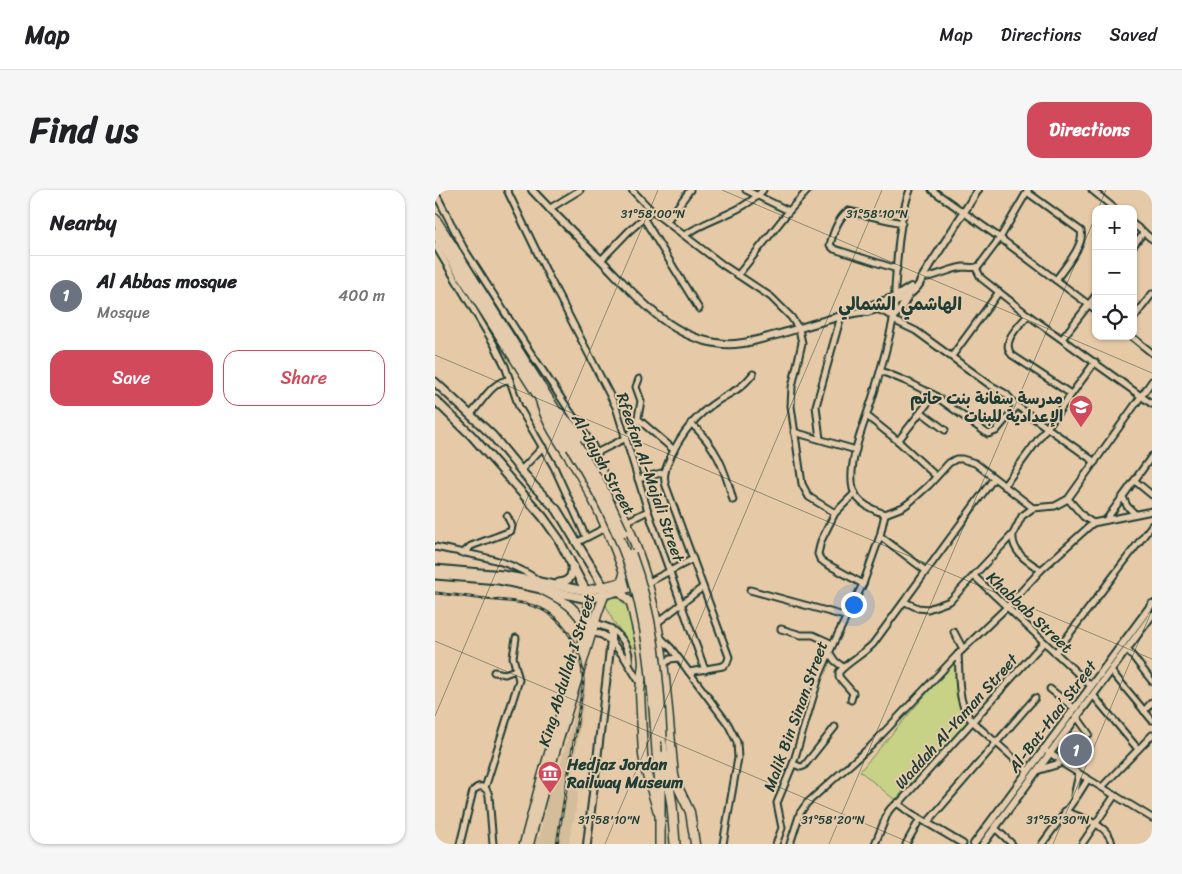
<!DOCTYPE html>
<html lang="en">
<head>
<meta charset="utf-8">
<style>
	body { margin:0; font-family:Sriracha,"Playpen Sans Arabic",sans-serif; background:#f6f6f6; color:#202124 }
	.controls { position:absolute; right:15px; top:15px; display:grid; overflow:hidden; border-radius:10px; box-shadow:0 1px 4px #0004 }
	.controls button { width:45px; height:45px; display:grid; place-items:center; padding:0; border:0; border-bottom:1px solid #e0e0e0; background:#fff; color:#202124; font:25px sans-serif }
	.you { position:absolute; left:418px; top:414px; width:18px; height:18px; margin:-12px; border:4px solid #fff; border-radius:50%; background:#1a73e8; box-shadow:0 0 0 8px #1a73e833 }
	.badge { display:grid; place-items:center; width:32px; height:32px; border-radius:50%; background:#d1495b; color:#fff; font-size:16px; font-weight:700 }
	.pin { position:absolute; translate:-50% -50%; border:2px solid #fff; box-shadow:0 1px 5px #0006 }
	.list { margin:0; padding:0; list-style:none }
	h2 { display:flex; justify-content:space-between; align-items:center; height:65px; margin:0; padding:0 20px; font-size:21px }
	h2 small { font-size:16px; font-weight:400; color:#757577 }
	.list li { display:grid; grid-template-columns:32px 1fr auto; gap:15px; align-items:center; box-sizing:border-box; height:80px; padding:0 20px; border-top:1px solid #e0e0e0 }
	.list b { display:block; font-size:19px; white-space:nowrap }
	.list p { margin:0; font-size:16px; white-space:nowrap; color:#757577 }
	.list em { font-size:16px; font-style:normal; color:#757577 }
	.actions { display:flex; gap:10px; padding:15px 20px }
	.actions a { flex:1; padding:11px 0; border:1px solid #d1495b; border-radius:15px; text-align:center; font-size:18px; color:#d1495b }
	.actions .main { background:#d1495b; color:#fff }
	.icon { flex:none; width:28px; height:28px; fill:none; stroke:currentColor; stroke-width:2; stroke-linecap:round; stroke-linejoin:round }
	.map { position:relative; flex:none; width:717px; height:654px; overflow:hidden; border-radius:15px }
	header { display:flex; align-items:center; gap:30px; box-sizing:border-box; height:70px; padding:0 25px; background:#fff; border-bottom:1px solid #e0e0e0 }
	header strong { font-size:24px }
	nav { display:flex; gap:28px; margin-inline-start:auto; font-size:18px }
	.intro { display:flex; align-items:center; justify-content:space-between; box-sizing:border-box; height:120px; padding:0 30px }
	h1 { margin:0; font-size:35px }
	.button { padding:12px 22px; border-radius:15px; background:#d1495b; color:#fff; font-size:18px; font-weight:700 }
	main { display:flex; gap:30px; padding:0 30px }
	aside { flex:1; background:#fff; border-radius:15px; box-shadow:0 1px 4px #0004 }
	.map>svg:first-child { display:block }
	.built { fill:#d4bd9a }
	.green { fill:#c7d286; stroke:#73885d }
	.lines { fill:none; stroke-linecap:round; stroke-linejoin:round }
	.minor-casing { stroke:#1f3d34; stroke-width:9 }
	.tertiary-casing { stroke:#1f3d34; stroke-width:10 }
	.secondary-casing { stroke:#1f3d34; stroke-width:11 }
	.primary-casing { stroke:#1f3d34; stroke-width:11 }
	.trunk-casing { stroke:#1f3d34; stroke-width:12 }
	.minor { stroke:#e4cbac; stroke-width:5 }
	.tertiary { stroke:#e4cbac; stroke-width:6 }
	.secondary { stroke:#e4cbac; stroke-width:7 }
	.primary { stroke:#e4cbac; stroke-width:8 }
	.trunk { stroke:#e4cbac; stroke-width:9 }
	.rail-casing { stroke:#1f3d34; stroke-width:3 }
	.rail { stroke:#e4cbac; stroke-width:1; stroke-dasharray:4; stroke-linecap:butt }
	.trunk-bridge-casing { stroke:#1f3d34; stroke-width:12; stroke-linecap:butt }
	.trunk-bridge { stroke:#e4cbac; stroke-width:9 }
	.ticks { fill:none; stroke:#1f3d34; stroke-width:1; stroke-opacity:0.45 }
	.labels { text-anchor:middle; stroke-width:4; stroke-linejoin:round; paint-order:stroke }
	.poi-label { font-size:16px; font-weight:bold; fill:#1f3d34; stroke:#e4cbac; text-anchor:end }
	.street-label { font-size:16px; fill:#1f3d34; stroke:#e4cbac }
	.neighbourhood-label { font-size:18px; font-weight:bold; fill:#1f3d34; stroke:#e4cbac }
	.ticks-label { font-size:12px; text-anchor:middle; fill:#1f3d34; stroke:#e4cbac; stroke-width:4; stroke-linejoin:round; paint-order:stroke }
</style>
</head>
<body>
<header>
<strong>Map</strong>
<nav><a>Map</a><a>Directions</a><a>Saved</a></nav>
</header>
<div class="intro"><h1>Find us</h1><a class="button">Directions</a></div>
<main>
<aside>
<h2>Nearby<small></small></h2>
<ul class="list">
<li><span class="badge" style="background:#6b7280">1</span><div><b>Al Abbas mosque</b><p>Mosque</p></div><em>400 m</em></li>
</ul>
<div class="actions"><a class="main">Save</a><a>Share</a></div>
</aside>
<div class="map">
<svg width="717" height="654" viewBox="0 0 717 654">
	<rect width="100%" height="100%" fill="#e6caa7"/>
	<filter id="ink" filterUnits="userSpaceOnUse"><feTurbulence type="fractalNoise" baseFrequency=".02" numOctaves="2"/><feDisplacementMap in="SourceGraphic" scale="10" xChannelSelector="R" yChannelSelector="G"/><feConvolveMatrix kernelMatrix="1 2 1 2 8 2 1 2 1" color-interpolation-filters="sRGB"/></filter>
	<g filter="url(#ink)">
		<path class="built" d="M146 498 151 499 137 586 145 587 139 632H137L134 654H100L102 647H105L113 597 119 598Z"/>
		<g class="green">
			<path d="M177 407H184L192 413 201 457 198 458 178 431 170 413Z"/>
			<path d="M524 466V505L534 531 460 610 425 581Z"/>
		</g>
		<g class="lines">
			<defs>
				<g id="minor">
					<path d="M72 0 115 89 181 217 213 321 270 480"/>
					<path d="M197 0 217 21 288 75 336 107 356 127 364 139 367 153 357 197 356 216 367 294 374 307 400 323"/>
					<path d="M311 0 354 21"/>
					<path d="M475 0C464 27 462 69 460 98 460 107 460 116 459 125 454 152 446 179 438 206 430 232 412 272 418 299 421 312 438 320 450 324L468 317 475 312 494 295 514 273 521 269H527L540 273 598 318 620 316 633 309 717 191"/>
					<path d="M497 0 565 48 661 120"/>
					<path d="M657 0 680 19"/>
					<path d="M0 2 28 57 90 154 158 256 159 259 156 263"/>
					<path d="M592 2 646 41C650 55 629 78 621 90"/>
					<path d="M114 19 145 0"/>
					<path d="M209 29 264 119"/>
					<path d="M232 31 255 0"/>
					<path d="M698 34 717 49"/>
					<path d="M250 45C274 28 308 23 328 0"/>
					<path d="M0 55 59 154 70 176 84 217 119 277 151 347"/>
					<path d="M698 56 709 42"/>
					<path d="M166 70 194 41 217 21"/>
					<path d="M541 78 546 88 593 125 717 214"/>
					<path d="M462 79 399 59 395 55C398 43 403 28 413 21L467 33"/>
					<path d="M303 85 354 21 373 0"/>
					<path d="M487 88C501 87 513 79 528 77 534 77 539 79 544 76L565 48 593 0"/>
					<path d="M593 125C584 136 565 152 577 165L636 204"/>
					<path d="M698 129 717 104"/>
					<path d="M458 130 481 141 555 195 571 204 582 216 660 272"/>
					<path d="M696 146 717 163"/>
					<path d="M627 149 661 105"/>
					<path d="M517 166 564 102"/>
					<path d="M446 181 473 192 499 205 553 244 561 241 582 216"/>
					<path d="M486 222 510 240"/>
					<path d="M36 224C46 213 59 189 75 190"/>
					<path d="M432 226 463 251 501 286"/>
					<path d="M203 229 239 260"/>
					<path d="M256 233C281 257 289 276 298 310"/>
					<path d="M359 242 421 260"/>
					<path d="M385 249 381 216 406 126"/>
					<path d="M463 251 499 205"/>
					<path d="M157 265 191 248 201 238 206 211 201 197 204 189"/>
					<path d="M86 280 108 257"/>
					<path d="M203 289 230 282"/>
					<path d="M700 291 717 305"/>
					<path d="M569 296 660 172"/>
					<path d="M420 303 400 323 386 351 383 364 385 369 390 373 428 394"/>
					<path d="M688 307 692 316 700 324"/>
					<path d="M633 309 649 327 658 333 717 321"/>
					<path d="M671 330 717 266"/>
					<path d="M191 332 213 321"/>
					<path d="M578 344C576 362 593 372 606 380"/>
					<path d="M445 346 491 381"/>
					<path d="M143 352 172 337"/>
					<path d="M0 357C37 365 73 368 104 391"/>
					<path d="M28 363 36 356 76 341 77 336 72 326"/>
					<path d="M539 386 656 496"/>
					<path d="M212 393 258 369"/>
					<path d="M315 400 413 427"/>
					<path d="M470 412 483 418 493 419 515 411 578 344 587 326 598 318"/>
					<path d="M222 433 268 397"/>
					<path d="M176 439C188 447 196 460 194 474"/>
					<path d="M346 439 366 445H378L398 454"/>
					<path d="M519 442 528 459"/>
					<path d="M225 447 236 458 293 534 302 552 303 568 288 654"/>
					<path d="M176 451 189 467 205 493"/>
					<path d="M692 459 717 491"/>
					<path d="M394 462 400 471 408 477"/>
					<path d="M620 463 717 335"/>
					<path d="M523 464C525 486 521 515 538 532L593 581"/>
					<path d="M228 475 235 469 243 468"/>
					<path d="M676 481 717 530"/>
					<path d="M59 482 70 484 80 480"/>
					<path d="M254 482 288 476 292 473 294 467 231 296C227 284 232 276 236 266 247 242 262 224 284 210 300 200 305 200 318 184"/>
					<path d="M615 499 639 518"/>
					<path d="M658 505 703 559"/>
					<path d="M416 510 418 503 404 487V482C413 472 427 465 438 454L559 288"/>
					<path d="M709 521 717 512"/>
					<path d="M642 527 654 544"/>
					<path d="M608 559 627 571 630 575 717 628"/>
					<path d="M358 574 366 577 369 576 400 537"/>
					<path d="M667 597 717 545"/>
					<path d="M50 598 84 490 78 467 81 448"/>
					<path d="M639 606 644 584"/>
					<path d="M462 613 477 624 528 654"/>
					<path d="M630 621C646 628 674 634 677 654"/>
					<path d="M492 633 600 508"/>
					<path d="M559 637 577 654"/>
					<path d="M25 654 38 601C45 593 52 597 54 606L58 654"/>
					<path d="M341 654 347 638 342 613 358 574 384 487 398 454 428 394 445 346 450 324"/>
					<path d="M355 654 365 623 372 613 436 556 523 464 572 417 606 380 658 333"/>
					<path d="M440 654 453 622 456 618 466 611 609 452"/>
					<path d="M471 654 485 629"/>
					<path d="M607 654 643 605 653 589"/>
					<path d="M647 654 680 605"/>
				</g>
				<g id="tertiary">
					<path d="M97 0C119 24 143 47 166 70 199 103 232 146 281 153 302 157 321 150 341 145 357 141 421 119 432 122 450 117 481 108 487 88L543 0"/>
					<path d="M443 119 459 126 466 119 474 104"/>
					<path d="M429 121 434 116 460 107 476 97"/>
					<path d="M158 442 168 445 176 451"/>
					<path d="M603 580 623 574"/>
					<path d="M152 654 176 451V439L160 433"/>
					<path d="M539 654 717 414"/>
					<path d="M548 654 717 425"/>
				</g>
				<g id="secondary">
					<path d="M0 192 57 245 98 295 122 320 168 396"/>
					<path d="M0 210 37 246 108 327 123 348 151 401"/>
					<path d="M0 379 68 385 151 401"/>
					<path d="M0 385 64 390 153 409"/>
					<path d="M124 393C135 391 138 386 137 375"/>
				</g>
				<g id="primary">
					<path d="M105 210C111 237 132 261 145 285 162 315 176 347 188 380L189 385 186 393"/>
					<path d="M125 223C177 279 212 371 224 445 232 491 234 538 239 585L241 593 255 622 260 654"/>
					<path d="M106 399C128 411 139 414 151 438"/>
					<path d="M183 400 196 413 207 462 208 473 205 502 208 565 211 582 223 622"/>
					<path d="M153 409 205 395"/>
					<path d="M89 654 107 587 153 431 154 420 151 401 204 388"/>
					<path d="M94 654 112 588 163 422 170 403 168 396"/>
				</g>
				<g id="trunk">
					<path d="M0 29 141 253"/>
					<path d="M0 43 136 257"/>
					<path d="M227 553 237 615 240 654"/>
					<path d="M222 562 225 595V654"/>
				</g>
			</defs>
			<use href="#minor" class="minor-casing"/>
			<use href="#tertiary" class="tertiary-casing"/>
			<use href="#secondary" class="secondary-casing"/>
			<use href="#primary" class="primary-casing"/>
			<use href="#trunk" class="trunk-casing"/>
			<use href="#minor" class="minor"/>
			<use href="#tertiary" class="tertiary"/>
			<use href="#secondary" class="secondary"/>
			<use href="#primary" class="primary"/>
			<use href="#trunk" class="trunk"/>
			<defs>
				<path id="rail" d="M0 403C20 405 41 408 61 410 74 411 87 412 99 416 131 427 150 463 148 496L122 654"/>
			</defs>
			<use href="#rail" class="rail-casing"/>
			<use href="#rail" class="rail"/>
			<defs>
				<g id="trunk-bridge">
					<path d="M141 253 166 295 188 342"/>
					<path d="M136 257C157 291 177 327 191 366 213 428 218 496 222 562"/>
					<path d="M196 364C218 423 224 485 227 547"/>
				</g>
			</defs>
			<use href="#trunk-bridge" class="trunk-bridge-casing"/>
			<use href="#trunk-bridge" class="trunk-bridge"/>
		</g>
	</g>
	<path class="ticks" d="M287 0 717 183M663 19 671 0M0 165 717 469M0 451 478 654M0 526 223 0M170 654 447 0M394 654 661 25M618 654 717 420"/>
	<defs>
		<symbol id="school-pin" viewBox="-11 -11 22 30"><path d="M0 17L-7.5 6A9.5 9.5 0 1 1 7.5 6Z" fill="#d1495b" stroke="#e4cbac"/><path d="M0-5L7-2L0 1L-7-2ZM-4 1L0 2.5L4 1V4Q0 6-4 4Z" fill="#fff"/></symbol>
		<symbol id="museum-pin" viewBox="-11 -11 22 30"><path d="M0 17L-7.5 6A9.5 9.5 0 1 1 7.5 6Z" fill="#d1495b" stroke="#e4cbac"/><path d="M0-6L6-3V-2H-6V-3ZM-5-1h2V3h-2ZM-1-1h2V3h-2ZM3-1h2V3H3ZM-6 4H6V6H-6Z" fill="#fff"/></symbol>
	</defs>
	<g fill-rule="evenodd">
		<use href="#school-pin" x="632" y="203" width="28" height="38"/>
		<use href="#museum-pin" x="101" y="569" width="28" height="38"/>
	</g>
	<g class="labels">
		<g class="poi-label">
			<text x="628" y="214">مدرسة سفانة بنت حاتم<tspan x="628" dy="18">الإعدادية للبنات</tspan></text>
			<text x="132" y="580" text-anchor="start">Hedjaz Jordan<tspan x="132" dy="18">Railway Museum</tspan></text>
		</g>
		<g class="street-label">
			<text transform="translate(169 274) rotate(61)" y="6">Al-Jaysh Street</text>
			<text transform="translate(216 287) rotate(71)" y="6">Rfeefan Al-Majali Street</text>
			<text transform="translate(595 422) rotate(43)" y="6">Khabbab Street</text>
			<text transform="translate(131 480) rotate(-73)" y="6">King Abdullah I Street</text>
			<text transform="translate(360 526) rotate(-70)" y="6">Malik Bin Sinan Street</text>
			<text transform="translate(617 526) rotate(-53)" y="6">Al-Bat-Haa’ Street</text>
			<text transform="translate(521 531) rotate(-48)" y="6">Waddah Al-Yaman Street</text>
		</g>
		<g class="neighbourhood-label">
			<text x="465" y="120">الهاشمي الشمالي</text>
		</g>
	</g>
	<g class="ticks-label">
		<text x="218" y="28">31°58'00"N</text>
		<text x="442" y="28">31°58'10"N</text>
		<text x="174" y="634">31°58'10"N</text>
		<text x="398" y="634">31°58'20"N</text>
		<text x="623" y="634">31°58'30"N</text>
	</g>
</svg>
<div class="controls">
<button>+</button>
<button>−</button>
<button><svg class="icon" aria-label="locate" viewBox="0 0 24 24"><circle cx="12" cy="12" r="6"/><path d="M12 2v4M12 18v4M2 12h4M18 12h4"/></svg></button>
</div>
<div class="you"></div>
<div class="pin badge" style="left:641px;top:560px;background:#6b7280">1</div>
</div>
</main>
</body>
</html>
